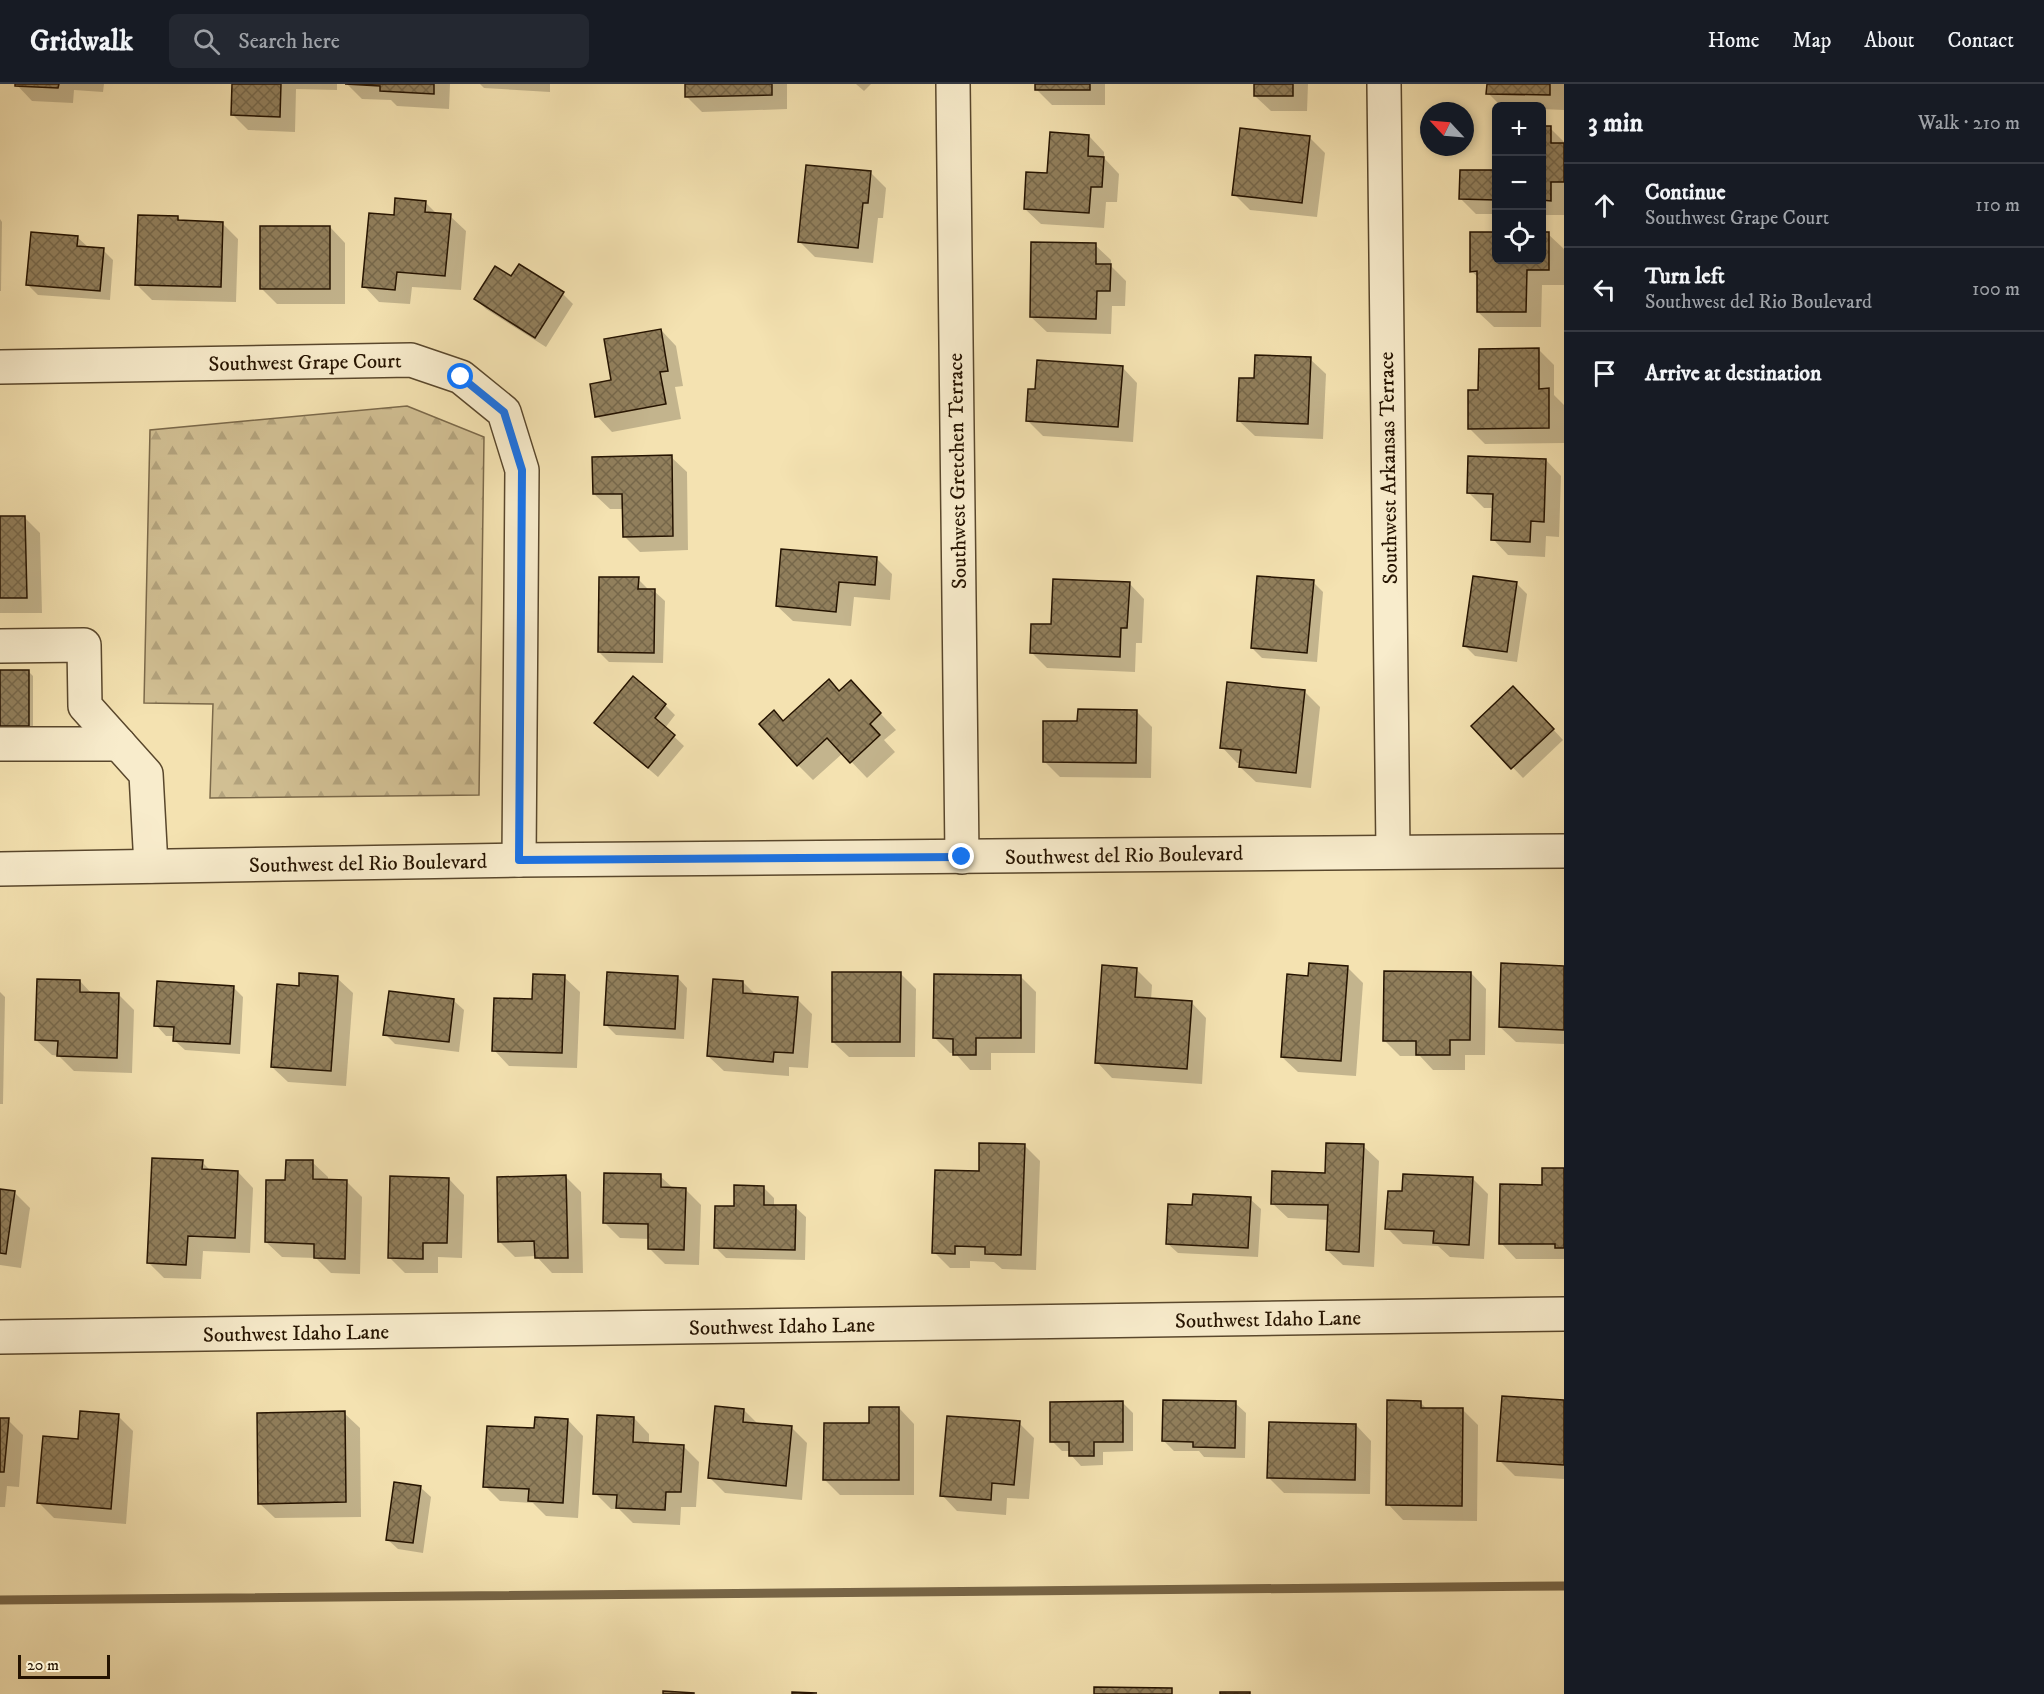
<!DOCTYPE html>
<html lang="en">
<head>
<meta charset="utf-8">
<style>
	body { margin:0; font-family:"IM FELL DW Pica",serif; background:#242831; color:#f1f3f6 }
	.controls { position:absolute; right:18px; top:18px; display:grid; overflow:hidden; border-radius:9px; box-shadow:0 3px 9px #0003 }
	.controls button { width:54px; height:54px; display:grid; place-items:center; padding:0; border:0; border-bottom:2px solid #363941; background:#171b24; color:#f1f3f6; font:30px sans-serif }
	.compass { position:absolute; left:1420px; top:18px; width:54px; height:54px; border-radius:50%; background:#171b24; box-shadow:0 3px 9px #0003; rotate:296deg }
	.scale { position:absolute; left:18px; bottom:15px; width:92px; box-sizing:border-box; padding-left:6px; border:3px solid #251300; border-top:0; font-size:16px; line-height:21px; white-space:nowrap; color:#251300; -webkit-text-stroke:4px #f8eccc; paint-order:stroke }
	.stop { position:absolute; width:18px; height:18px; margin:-14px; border:4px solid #1a73e8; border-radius:50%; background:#fff }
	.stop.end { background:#1a73e8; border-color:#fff; box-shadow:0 2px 6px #0008 }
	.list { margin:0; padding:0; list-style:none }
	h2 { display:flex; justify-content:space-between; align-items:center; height:78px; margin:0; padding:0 24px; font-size:26px }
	h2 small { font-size:20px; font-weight:400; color:#9ea1a6 }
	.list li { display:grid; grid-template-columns:39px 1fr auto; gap:18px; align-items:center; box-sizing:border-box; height:84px; padding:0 24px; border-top:2px solid #363941 }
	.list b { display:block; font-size:22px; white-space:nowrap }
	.list p { margin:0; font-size:20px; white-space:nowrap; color:#9ea1a6 }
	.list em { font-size:20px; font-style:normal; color:#9ea1a6 }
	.icon { flex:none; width:33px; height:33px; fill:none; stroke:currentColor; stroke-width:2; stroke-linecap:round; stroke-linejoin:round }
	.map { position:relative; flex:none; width:1564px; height:1610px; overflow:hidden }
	header { display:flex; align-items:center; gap:36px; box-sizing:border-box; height:84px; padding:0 30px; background:#171b24; border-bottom:2px solid #363941 }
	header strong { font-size:28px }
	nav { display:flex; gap:33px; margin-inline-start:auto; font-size:21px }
	.search { width:420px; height:54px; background:#242831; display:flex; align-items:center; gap:15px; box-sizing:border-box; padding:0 21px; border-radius:9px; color:#9ea1a6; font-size:22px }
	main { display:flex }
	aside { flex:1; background:#171b24 }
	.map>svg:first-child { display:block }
	.forest { fill:url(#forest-firs); stroke:#7b694a; stroke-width:1.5 }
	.shadow { fill:#0003 }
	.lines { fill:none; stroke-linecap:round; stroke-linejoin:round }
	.stream { stroke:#776546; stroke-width:9 }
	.building { fill:url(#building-cross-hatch); stroke:#251300; stroke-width:1.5 }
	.minor-casing { stroke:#59472c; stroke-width:36 }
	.minor { stroke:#f8eccc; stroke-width:33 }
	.route { stroke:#1a73e8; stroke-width:8 }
	.labels { text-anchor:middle; stroke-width:6; stroke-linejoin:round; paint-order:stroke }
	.street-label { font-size:21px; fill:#251300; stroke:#f8eccc }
</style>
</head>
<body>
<header>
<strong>Gridwalk</strong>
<div class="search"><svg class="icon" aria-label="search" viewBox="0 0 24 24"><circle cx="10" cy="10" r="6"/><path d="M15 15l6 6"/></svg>Search here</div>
<nav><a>Home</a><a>Map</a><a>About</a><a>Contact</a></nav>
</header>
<main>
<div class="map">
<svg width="1564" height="1610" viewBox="0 0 1564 1610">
	<defs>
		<pattern id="forest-firs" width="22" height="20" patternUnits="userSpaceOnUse" patternTransform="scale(1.5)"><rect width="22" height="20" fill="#d1bf93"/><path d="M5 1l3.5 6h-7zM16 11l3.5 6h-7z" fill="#b3a37d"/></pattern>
		<pattern id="building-cross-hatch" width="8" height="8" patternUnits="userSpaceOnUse" patternTransform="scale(1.5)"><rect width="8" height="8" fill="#917f5c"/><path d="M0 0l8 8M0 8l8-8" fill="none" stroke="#76674a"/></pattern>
	</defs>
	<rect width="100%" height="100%" fill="#f4e2b1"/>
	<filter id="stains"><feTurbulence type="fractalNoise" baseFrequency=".00333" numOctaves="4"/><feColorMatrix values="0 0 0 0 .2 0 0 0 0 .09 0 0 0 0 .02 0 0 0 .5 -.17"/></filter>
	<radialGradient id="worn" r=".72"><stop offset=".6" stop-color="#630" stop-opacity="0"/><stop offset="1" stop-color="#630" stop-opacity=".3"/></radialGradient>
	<path class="forest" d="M407 322 484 353 479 711 210 714 213 620 144 619 150 346Z"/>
	<g class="shadow">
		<path d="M16 0H104L103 8 74 6 73 19 32 17Z"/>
		<path d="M234 0H337V6L296 5 295 48 248 46 232 30Z"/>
		<path d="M347 0H450L449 25 397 22 391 16 362 15Z"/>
		<path d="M480 0H550V8L484 4Z"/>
		<path d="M686 0H787V25L702 28 686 12Z"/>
		<path d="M856 0H871L864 7Z"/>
		<path d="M1036 0H1105V21H1052L1036 5Z"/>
		<path d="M1256 0H1308L1307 27H1271L1255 12Z"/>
		<path d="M1488 0H1564V26L1542 25V22H1501L1488 9Z"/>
		<path d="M1496 43V130H1476L1461 115 1495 87Z"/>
		<path d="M1542 44H1550L1564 58V131H1542Z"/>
		<path d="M1089 52 1104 68V74L1119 90 1117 118H1106L1104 144 1041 140 1025 125 1049 90Z"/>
		<path d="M1309 53 1325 69 1317 133 1250 126 1234 110Z"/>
		<path d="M870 88 886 104 883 134H878L873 179 815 173 800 158Z"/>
		<path d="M425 118 438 131 450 132 466 147 461 206 412 203 410 220 379 218 364 202 395 133Z"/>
		<path d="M178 134 182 138 223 140 238 155 236 218 152 216 136 200Z"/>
		<path d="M0 135 2 138 1 207H0Z"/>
		<path d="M330 143 345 159V220H277L262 205Z"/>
		<path d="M1471 149H1496V176H1542V150H1548L1564 165V201H1542L1541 243H1494L1478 228 1479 194 1471 187Z"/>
		<path d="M77 153 88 163 103 166 113 176 110 216 38 211 28 201Z"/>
		<path d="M1095 161 1111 176V182L1126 197 1125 222H1112L1111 250 1047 248 1031 233Z"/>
		<path d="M520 182 563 210 573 220 546 263 486 225 476 215 512 194Z"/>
		<path d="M661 246 676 262 683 302 675 303 681 335 612 348 597 332 613 297Z"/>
		<path d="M1538 265 1554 281V311L1564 321V359L1485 360 1469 344 1480 308Z"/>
		<path d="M1310 275 1326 290 1323 355 1255 352 1239 337 1255 296Z"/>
		<path d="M1122 283 1137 299 1133 358 1043 352 1027 336Z"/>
		<path d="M671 373 687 388 688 466 640 468 624 452 623 425H610L594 410Z"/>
		<path d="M1546 376 1561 392 1559 453 1546 452 1545 473 1508 471 1493 455 1494 424H1484L1468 408Z"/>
		<path d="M24 433 40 449 42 529H0V434Z"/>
		<path d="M877 475 892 490 890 516 854 513 851 542 793 537 777 522Z"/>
		<path d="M638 495 648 505 654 507 665 517 663 579 609 578 599 568Z"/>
		<path d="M1313 498 1323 508 1317 578 1262 574 1252 564Z"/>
		<path d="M1129 499 1144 515 1142 559H1136L1135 588 1047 584 1031 568 1053 542Z"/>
		<path d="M1516 499 1527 510 1517 578 1475 572 1465 562Z"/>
		<path d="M0 587H28L33 592V646H0Z"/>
		<path d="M1304 607 1320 623 1311 704 1256 698 1240 683 1241 679H1237L1222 663Z"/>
		<path d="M840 609 866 614 896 646 884 656 895 668 867 694 843 669 813 696 798 681 784 639Z"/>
		<path d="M1524 614 1563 656 1523 694 1473 642Z"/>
		<path d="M665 621 675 631 665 644 684 662 658 693 606 649Z"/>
		<path d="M1136 627 1152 643 1151 694 1060 693 1044 677 1079 639Z"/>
		<path d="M1348 884 1363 899 1356 992 1298 988 1282 973 1309 894Z"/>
		<path d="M1564 884V960L1516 958 1500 943Z"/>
		<path d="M1136 885 1152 901 1151 916 1191 918 1206 934 1202 1000 1112 994 1097 978Z"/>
		<path d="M1471 889 1486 905 1485 971H1465V986H1433L1420 972H1400L1384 956Z"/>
		<path d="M901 890 916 905 915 973H849L833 958Z"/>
		<path d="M1020 892 1036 908 1035 969H991V986H970L955 969H950L935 954Z"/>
		<path d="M564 893 580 908 577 984 509 982 494 966Z"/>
		<path d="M677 893 687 904 684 955 616 951 605 940Z"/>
		<path d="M337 894 353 909 346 1002 288 998 272 983 300 903Z"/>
		<path d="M80 897 92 910H118L134 926 132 989 74 987 59 972 52 971 36 956Z"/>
		<path d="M743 898 756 911 797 915 812 930 808 984 789 983V992L724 987 708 972Z"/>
		<path d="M233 903 243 913 240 970 185 966 174 956 175 952H166L156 941Z"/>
		<path d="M0 908 5 913 3 1020H0Z"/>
		<path d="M453 916 464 926 459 968 395 960 385 950Z"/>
		<path d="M1024 1061 1040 1077 1036 1186 1002 1185 994 1178 970 1177V1184H950L934 1168 980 1089Z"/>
		<path d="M1363 1062 1379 1077 1374 1183 1343 1181 1327 1166 1329 1136 1288 1134 1272 1119 1327 1091Z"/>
		<path d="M202 1078 211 1087 238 1088 253 1104 250 1169 203 1167 201 1195 164 1194 148 1178Z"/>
		<path d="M312 1078 328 1093V1097H346L362 1113 360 1190 331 1189 316 1174 282 1173 266 1158 287 1098Z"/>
		<path d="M1564 1086V1175H1516L1501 1159 1543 1102Z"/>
		<path d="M660 1092 674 1105H685L701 1121 699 1181 665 1180 649 1164 650 1155 620 1154 605 1139Z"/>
		<path d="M566 1093 581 1108 583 1189H552L536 1172 515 1173 499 1157Z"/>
		<path d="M1472 1094 1488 1110 1484 1175 1450 1173 1438 1162 1403 1160 1387 1144 1404 1109Z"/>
		<path d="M449 1095 464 1111 462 1174 438 1173V1189H405L389 1173Z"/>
		<path d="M764 1104 774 1114V1122L795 1123 806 1133 805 1176 726 1174 716 1164 735 1124Z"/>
		<path d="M0 1106 14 1108 30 1124 21 1184 0 1181Z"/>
		<path d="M1250 1115 1261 1125 1258 1173 1178 1169 1167 1159 1194 1122Z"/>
		<path d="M1420 1318 1427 1325 1463 1326 1478 1341 1477 1437 1403 1436 1388 1420Z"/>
		<path d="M1564 1318V1395L1515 1392 1499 1376Z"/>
		<path d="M1123 1319 1133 1329V1367L1103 1368V1381L1081 1382 1071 1371V1367H1062L1052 1357Z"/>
		<path d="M1235 1319 1246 1329 1245 1374 1204 1373 1199 1367H1174L1164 1357Z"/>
		<path d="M899 1324 914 1340V1411H840L824 1395 870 1341Z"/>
		<path d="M744 1326 758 1340 791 1343 807 1359 802 1416 725 1409 710 1394Z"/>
		<path d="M344 1329 360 1344 361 1433 275 1434 259 1419Z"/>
		<path d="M118 1332 133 1347 126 1440 54 1434 38 1418 79 1357Z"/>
		<path d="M634 1334 649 1350V1361L683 1362 699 1378 696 1423H681L680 1441 633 1439 619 1425H611L595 1409Z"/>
		<path d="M0 1335 8 1336 23 1351 19 1403 7 1402 5 1423H0Z"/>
		<path d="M568 1336 583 1352 578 1434 546 1432 533 1419 500 1417 485 1402 535 1346Z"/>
		<path d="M1019 1339 1034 1354 1029 1415 1007 1414 1006 1431 957 1427 942 1411Z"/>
		<path d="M1356 1341 1371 1357 1370 1410 1284 1409 1269 1394Z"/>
		<path d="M420 1403 431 1413 423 1469 398 1465 387 1455Z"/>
	</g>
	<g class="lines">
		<path class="stream" d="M0 1516 1564 1502"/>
	</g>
	<g class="building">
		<path d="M15 0H59L58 4 15 2Z"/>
		<path d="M232 0H281L280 33 231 31Z"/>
		<path d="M345 0H434V10L380 7V2Z"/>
		<path d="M685 0H772V11L685 13Z"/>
		<rect x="1035" y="0" width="55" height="6"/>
		<rect x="1254" y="0" width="39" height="12"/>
		<path d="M1487 0H1550V11L1486 10Z"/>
		<path d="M1495 41 1496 42V116L1459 115 1460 86H1494Z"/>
		<path d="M1542 42H1551V59H1564V98H1551V117L1542 116Z"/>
		<path d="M1240 44 1310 52 1302 119 1232 111Z"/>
		<path d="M1050 48 1089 51 1088 72 1104 73 1102 103H1091L1089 129 1024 125 1026 88 1047 89Z"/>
		<path d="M806 81 871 87 868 119H863L858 164 798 158Z"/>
		<path d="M395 114 426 117 425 128 451 130 445 192 397 188 395 206 362 203 369 129 394 131Z"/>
		<path d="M138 131 178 132V136L223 138 221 203 135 201Z"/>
		<rect x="260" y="142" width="70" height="63"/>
		<path d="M31 148 78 152 77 162 104 164 100 207 26 201Z"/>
		<path d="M1470 148H1496V176H1542V148H1549V186H1527L1526 228H1477V187L1470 188Z"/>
		<path d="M1031 158 1096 159V180H1111L1110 207H1097L1096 235 1030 233Z"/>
		<path d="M519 180 564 208 535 254 474 215 495 182 511 192Z"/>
		<path d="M661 245 668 287 660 288 666 320 595 333 590 300 611 296 604 255Z"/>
		<path d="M1539 264V305L1549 304V344L1468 345V306H1478L1479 265Z"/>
		<path d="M1255 271 1311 273 1308 340 1237 337 1239 294H1254Z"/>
		<path d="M1037 276 1123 282 1118 343 1026 337 1028 305H1035Z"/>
		<path d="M672 371 673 452 623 453 622 410H593L592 373Z"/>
		<path d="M1468 372 1546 375 1544 438 1531 437 1530 458 1491 456 1493 410 1467 409Z"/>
		<path d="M0 432H25L27 514H0Z"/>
		<path d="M781 465 877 473 875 501 839 498 836 528 776 522Z"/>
		<path d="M1257 492 1314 496 1307 569 1251 564Z"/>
		<path d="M1473 492 1517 498 1507 568 1463 562Z"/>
		<path d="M599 493H639L638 505H655L654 569 598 568Z"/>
		<path d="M1053 495 1130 498 1127 544H1121L1120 573 1030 569 1031 540H1051Z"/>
		<rect x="0" y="586" width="29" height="56"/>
		<path d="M633 592 666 620 655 634 675 651 648 684 594 639Z"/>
		<path d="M829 595 839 607 851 596 881 629 870 640 880 651 850 679 827 654 797 682 759 640 774 626 783 637Z"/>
		<path d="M1227 598 1305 606 1296 689 1239 683 1241 666 1220 664Z"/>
		<path d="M1513 602 1554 645 1511 685 1471 642Z"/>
		<path d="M1078 625 1137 626 1136 679 1043 678V637H1077Z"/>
		<path d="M1309 879 1348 882 1341 977 1281 973 1287 890 1308 892Z"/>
		<path d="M1501 879 1564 882V946L1499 943Z"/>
		<path d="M1102 881 1137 884 1135 913 1192 917 1187 985 1095 979Z"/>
		<path d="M1384 887 1471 888 1470 956H1450V971H1416V957H1383Z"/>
		<path d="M607 888 678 892 675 945 604 941Z"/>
		<path d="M832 888H901L900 958H832Z"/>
		<path d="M299 889 338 892 331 987 271 983 277 900 299 902Z"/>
		<path d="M533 890 565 891 562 969 492 967 494 914 532 915Z"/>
		<path d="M934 890 1021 891V954H976V971H953V955L933 954Z"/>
		<path d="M37 895 80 896V908L119 909 117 974 57 972 58 957 35 956Z"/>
		<path d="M713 895 743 897V909L798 913 793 969 774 968 773 978 707 972Z"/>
		<path d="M157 897 234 902 230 960 173 957 174 943 154 942Z"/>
		<path d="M389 907 454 915 449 958 383 951Z"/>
		<path d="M979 1059 1025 1060 1021 1171 985 1170V1163L955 1162V1170L932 1169 935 1086 979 1087Z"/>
		<path d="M1326 1059 1364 1060 1359 1168 1326 1166 1328 1121 1271 1120 1272 1087 1325 1089Z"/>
		<path d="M152 1074 203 1076 202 1085 238 1087 235 1154 188 1152 186 1181 147 1179Z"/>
		<path d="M286 1076H313V1095L347 1096 345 1175 314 1174V1160L265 1158 266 1096H285Z"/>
		<path d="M1542 1084H1564V1164H1555V1160H1499L1500 1100 1542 1101Z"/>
		<path d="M604 1089 661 1090V1103L686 1104 684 1166 648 1165V1140L603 1139Z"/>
		<path d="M1403 1090 1473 1093 1469 1161 1433 1159 1434 1147 1385 1145 1388 1107H1402Z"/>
		<path d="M566 1091 568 1174H535L534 1157 498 1158 497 1093Z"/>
		<path d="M390 1092 449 1094 447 1159H423V1175L388 1174Z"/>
		<path d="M734 1101 764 1102V1121H796L795 1166 714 1164 715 1122H734Z"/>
		<path d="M0 1105 15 1107 6 1170 0 1169Z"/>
		<path d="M1193 1110 1251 1113 1248 1164 1166 1160 1168 1120 1192 1121Z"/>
		<path d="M1502 1312 1564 1316V1381L1497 1377Z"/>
		<path d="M1163 1316 1236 1317 1235 1364 1193 1363V1358L1162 1357Z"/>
		<path d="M1387 1316 1421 1317V1324H1463L1462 1422 1386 1421Z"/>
		<path d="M1123 1317V1358H1094V1372H1069V1358H1050V1318Z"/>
		<path d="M715 1322 744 1325 743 1338 792 1342 786 1402 708 1394Z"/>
		<path d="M869 1323H899V1396H823L824 1339H869Z"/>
		<path d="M80 1327 119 1330 111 1425 37 1419 43 1352 78 1355Z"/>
		<path d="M345 1327 346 1418 258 1420 257 1329Z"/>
		<path d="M597 1331 634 1333 633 1358 684 1361 681 1408H666L665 1426 616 1424 617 1411 593 1410Z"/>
		<path d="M947 1332 1020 1337 1014 1401 992 1399 991 1416 940 1412Z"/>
		<path d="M535 1333 568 1335 563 1419 528 1417 529 1405 483 1403 487 1342 534 1344Z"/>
		<path d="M0 1334H9L4 1388H0Z"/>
		<path d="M1269 1338 1356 1340 1355 1396 1267 1394Z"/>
		<path d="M394 1398 421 1402 413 1459 386 1456Z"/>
		<path d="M1094 1603 1172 1604V1610H1094Z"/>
		<path d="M663 1607 694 1609V1610H663Z"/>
		<path d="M792 1608 817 1609 792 1610Z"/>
		<rect x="1220" y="1608" width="30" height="2"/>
	</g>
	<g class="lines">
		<defs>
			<g id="minor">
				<path d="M953 0 962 773"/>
				<path d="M1384 0 1393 767"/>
				<path d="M0 283 411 276 461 293 504 328 522 386 519 776"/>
				<path d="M0 562 84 561 85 622 146 690 151 782"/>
				<path d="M0 660H119"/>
				<path d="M0 785 519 776 1564 767"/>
				<path d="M0 1253 1564 1230"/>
			</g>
		</defs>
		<use href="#minor" class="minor-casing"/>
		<use href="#minor" class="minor"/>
	</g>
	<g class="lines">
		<path class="route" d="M461 293 504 328 522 386 519 776 962 773"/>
	</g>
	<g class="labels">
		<g class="street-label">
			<text transform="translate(305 278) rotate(-1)" y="7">Southwest Grape Court</text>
			<text transform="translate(1388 384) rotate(-91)" y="7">Southwest Arkansas Terrace</text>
			<text transform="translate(957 387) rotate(-91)" y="7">Southwest Gretchen Terrace</text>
			<text transform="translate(1124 771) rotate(-1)" y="7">Southwest del Rio Boulevard</text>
			<text transform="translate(368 779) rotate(-1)" y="7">Southwest del Rio Boulevard</text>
			<text transform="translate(1268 1235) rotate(-1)" y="7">Southwest Idaho Lane</text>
			<text transform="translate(782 1242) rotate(-1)" y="7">Southwest Idaho Lane</text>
			<text transform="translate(296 1249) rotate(-1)" y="7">Southwest Idaho Lane</text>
		</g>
	</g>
	<rect width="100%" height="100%" filter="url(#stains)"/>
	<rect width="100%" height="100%" fill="url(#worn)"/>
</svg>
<div class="controls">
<button>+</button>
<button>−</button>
<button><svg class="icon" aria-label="locate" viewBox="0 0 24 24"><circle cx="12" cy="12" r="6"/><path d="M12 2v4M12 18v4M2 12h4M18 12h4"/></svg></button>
</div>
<svg class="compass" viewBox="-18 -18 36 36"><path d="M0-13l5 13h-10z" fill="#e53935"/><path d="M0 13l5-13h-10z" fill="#9ea1a6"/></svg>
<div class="scale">20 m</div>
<div class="stop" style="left:461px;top:293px"></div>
<div class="stop end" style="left:962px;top:773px"></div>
</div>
<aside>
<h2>3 min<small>Walk · 210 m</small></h2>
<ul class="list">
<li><svg class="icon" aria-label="ahead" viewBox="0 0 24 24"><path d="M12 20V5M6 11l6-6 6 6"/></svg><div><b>Continue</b><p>Southwest Grape Court</p></div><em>110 m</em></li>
<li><svg class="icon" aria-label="left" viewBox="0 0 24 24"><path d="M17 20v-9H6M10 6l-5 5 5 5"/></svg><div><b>Turn left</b><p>Southwest del Rio Boulevard</p></div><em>100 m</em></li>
<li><svg class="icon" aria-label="arrive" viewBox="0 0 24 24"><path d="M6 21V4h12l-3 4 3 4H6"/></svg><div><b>Arrive at destination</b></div></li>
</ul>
</aside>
</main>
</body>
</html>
